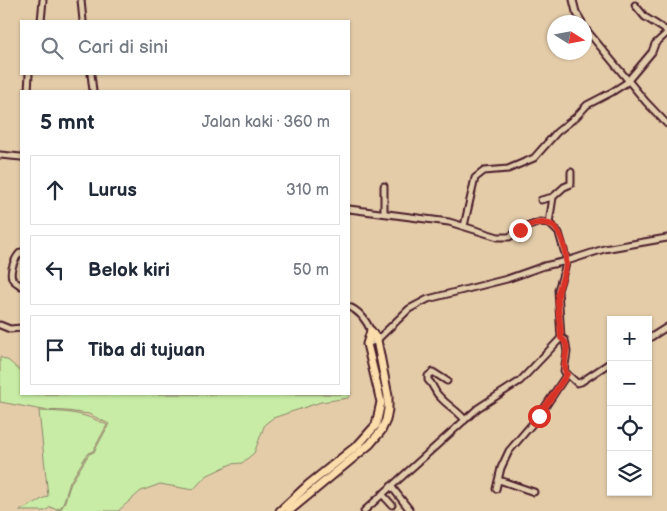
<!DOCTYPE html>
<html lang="id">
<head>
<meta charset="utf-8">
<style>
	body { margin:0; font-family:"Balsamiq Sans",sans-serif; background:#f2f2f3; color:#1f2937 }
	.controls { position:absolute; right:15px; bottom:15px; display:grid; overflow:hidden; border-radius:0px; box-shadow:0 1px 4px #0004 }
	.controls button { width:45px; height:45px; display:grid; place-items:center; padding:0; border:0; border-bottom:1px solid #e0e1e3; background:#fff; color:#1f2937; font:25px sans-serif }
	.compass { position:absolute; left:547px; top:15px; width:45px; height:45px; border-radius:50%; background:#fff; box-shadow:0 1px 4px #0004; rotate:101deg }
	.stop { position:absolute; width:15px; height:15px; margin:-11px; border:4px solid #d93025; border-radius:50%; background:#fff }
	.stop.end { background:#d93025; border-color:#fff; box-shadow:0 1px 5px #0008 }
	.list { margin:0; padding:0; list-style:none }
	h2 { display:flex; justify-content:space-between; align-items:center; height:65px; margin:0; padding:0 20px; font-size:21px }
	h2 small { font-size:16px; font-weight:400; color:#747a83 }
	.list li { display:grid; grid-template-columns:32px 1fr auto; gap:15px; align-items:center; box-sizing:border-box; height:70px; margin:0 10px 10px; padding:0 10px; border:1px solid #e0e1e3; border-radius:0px }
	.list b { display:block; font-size:19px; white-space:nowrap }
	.list em { font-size:16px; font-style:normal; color:#747a83 }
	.icon { flex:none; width:28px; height:28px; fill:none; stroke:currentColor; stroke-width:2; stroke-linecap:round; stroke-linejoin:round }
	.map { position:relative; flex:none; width:667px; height:511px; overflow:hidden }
	.search { position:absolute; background:#fff; box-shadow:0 1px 4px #0004; left:20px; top:20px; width:330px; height:55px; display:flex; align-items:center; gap:12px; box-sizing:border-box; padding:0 18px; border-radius:0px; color:#747a83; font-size:19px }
	.panel { position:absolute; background:#fff; box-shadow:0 1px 4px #0004; left:20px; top:90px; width:330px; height:305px; border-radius:0px }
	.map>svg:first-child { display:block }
	.green { fill:#c8eca5; stroke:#898668 }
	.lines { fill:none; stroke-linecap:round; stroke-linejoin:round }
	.minor-casing { stroke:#4a1f2b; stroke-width:9 }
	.major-casing { stroke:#4a1f2b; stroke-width:11 }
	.minor { stroke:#e2cdac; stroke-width:5 }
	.major { stroke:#faddab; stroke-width:7 }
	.route { stroke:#d93025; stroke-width:6 }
</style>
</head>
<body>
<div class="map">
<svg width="667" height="511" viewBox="0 0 667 511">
	<rect width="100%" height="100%" fill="#e4cca9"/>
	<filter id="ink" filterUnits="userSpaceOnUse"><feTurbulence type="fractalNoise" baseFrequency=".02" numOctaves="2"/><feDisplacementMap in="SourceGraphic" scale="10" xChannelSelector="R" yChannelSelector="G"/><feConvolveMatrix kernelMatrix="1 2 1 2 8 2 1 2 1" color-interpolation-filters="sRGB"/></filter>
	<g filter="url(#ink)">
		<g class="green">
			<path d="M0 357 9 361 21 372V394H349V388L351 394 348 398 321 402 273 418 265 424 254 453 242 463 231 464 206 476 193 490 160 484 141 491 118 511H55L61 509 64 504 71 483 89 454 94 452 109 424 89 414 67 411 43 410 0 402Z"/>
			<path d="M39 411C68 412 81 412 107 425L93 451 88 453 70 482 63 504 60 508 55 509 50 507 46 511H19L48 496Z"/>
		</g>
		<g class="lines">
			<defs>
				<g id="minor">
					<path d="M81 0 83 21"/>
					<path d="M573 0 576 12 582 22"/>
					<path d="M635 5 645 17 667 31"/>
					<path d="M41 21 43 0"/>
					<path d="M584 27 646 102 667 124"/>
					<path d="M91 74 93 91"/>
					<path d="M28 91 29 74"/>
					<path d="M0 155 21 157"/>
					<path d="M553 197 564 187 571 184V172"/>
					<path d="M541 200 553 197 549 223"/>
					<path d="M349 209 449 222 498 237H509L526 227 540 222 549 223 559 233 567 261 558 290 561 338 520 381 478 408 364 511"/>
					<path d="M384 213V186"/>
					<path d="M464 226 475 178 484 171 508 169 534 158 557 132 576 117 587 105 612 92 626 83 652 52 655 44 667 33"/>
					<path d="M21 252C16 256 9 270 12 278 13 282 18 283 21 286"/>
					<path d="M349 307C360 311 366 320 371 331"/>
					<path d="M0 325 10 329 21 328"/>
					<path d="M561 338 565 340 567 352 564 371 577 383 581 382 611 362"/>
					<path d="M648 339 667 327"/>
					<path d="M367 344 377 340 409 309 428 299 507 279 544 266 567 261 604 249 667 238"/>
					<path d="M447 381 433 372 428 376V380C434 385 434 392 440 397 448 406 458 411 465 420"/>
					<path d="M499 480 534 492"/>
					<path d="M391 486 409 509"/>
					<path d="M496 489 501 468 509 451 539 416 567 374"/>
					<path d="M382 494 392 505"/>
				</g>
				<g id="major">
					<path d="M280 511 308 485 359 444 376 425 381 402 367 344 371 331"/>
					<path d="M289 511 370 444 381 431 386 420 388 409V396L377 340 371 331"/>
				</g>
			</defs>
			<use href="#minor" class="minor-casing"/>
			<use href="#major" class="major-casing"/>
			<use href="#minor" class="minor"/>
			<use href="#major" class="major"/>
		</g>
	</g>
	<g class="lines" filter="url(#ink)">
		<path class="route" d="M520 230C542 218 557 219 564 246 565 252 567 259 566 265 565 276 559 285 558 295 557 310 561 324 561 338 574 346 559 364 567 374L539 416"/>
	</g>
</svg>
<div class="controls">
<button>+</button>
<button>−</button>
<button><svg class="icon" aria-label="locate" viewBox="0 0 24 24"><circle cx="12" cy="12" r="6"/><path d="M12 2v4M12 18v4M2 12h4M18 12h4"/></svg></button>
<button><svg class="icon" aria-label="layers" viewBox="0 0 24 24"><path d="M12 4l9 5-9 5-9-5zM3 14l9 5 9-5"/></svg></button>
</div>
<svg class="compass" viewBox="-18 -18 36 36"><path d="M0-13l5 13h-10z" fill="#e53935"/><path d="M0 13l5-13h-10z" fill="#747a83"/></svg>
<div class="stop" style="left:539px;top:416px"></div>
<div class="stop end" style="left:520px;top:230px"></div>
<div class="search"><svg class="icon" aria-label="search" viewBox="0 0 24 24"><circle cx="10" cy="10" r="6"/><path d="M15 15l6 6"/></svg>Cari di sini</div>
<section class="panel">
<h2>5 mnt<small>Jalan kaki · 360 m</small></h2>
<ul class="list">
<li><svg class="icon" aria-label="ahead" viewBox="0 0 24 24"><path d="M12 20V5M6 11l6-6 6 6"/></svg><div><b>Lurus</b></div><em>310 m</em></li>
<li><svg class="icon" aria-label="left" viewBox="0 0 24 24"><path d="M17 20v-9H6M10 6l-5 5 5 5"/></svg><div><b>Belok kiri</b></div><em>50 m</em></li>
<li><svg class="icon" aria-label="arrive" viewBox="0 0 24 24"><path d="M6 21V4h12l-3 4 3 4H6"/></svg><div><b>Tiba di tujuan</b></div></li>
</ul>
</section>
</div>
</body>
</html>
